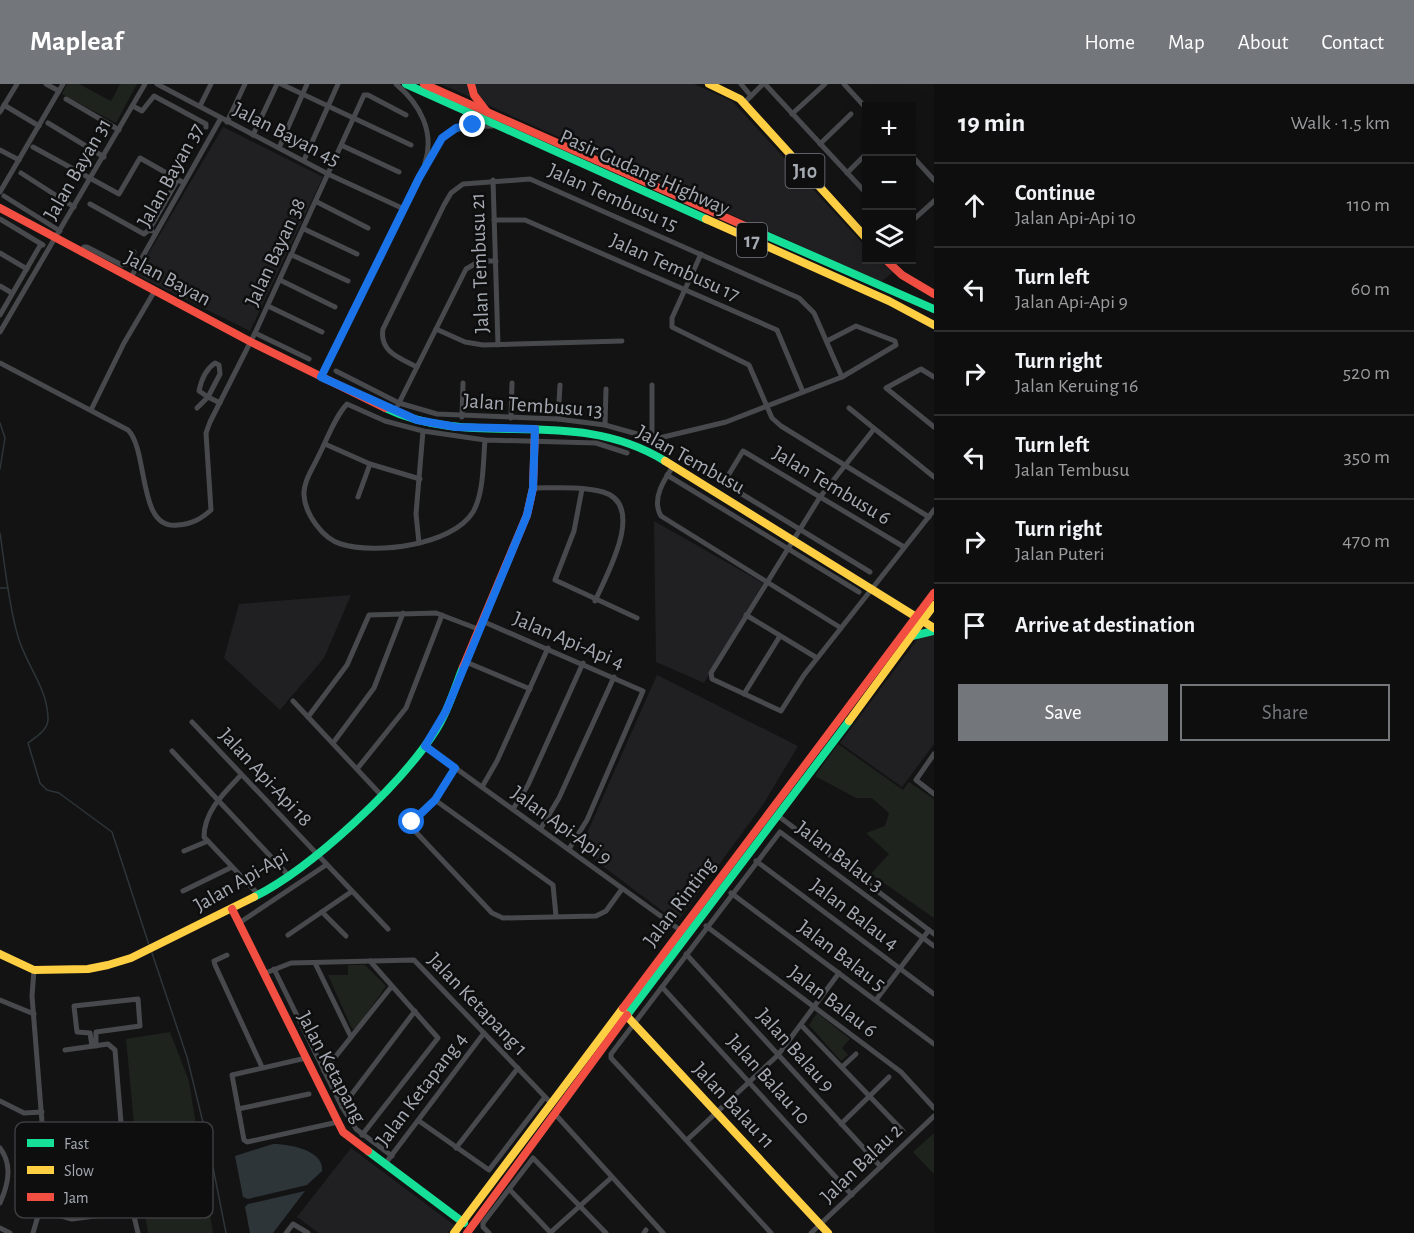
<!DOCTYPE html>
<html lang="en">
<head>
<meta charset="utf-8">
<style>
	body { margin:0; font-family:"Alegreya Sans",sans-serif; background:#171718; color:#f1f3f6 }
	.controls { position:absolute; right:18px; top:18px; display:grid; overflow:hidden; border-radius:0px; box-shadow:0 6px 24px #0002 }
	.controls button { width:54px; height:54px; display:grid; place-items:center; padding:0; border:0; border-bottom:2px solid #2e2e2f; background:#0e0e0f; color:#f1f3f6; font:30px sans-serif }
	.stop { position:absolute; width:18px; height:18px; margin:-14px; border:4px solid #1a73e8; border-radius:50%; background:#fff }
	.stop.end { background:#1a73e8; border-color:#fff; box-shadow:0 2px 6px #0008 }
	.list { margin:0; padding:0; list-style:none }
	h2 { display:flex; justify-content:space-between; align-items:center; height:78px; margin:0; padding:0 24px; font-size:26px }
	h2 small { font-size:20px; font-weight:400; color:#9b9c9e }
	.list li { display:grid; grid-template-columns:39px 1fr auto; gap:18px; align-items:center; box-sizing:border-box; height:84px; padding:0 24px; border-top:2px solid #2e2e2f }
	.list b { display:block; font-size:22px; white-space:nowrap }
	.list p { margin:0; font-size:20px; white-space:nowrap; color:#9b9c9e }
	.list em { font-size:20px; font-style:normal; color:#9b9c9e }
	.actions { display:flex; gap:12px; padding:18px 24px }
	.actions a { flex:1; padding:14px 0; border:2px solid #73767b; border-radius:0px; text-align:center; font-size:21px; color:#73767b }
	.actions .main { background:#73767b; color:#fff }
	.icon { flex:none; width:33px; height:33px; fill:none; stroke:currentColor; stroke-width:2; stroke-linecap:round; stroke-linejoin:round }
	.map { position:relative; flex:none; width:934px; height:1149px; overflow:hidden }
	header { display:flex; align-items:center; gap:36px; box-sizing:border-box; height:84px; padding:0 30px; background:#73767b; color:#fff }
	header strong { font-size:28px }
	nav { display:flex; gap:33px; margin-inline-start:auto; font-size:21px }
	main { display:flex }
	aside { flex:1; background:#0e0e0f }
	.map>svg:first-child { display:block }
	.built { fill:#202022 }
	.green { fill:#1e231e }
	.water { fill:#2d3539 }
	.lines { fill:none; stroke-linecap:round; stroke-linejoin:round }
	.stream { stroke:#2d3539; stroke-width:1.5 }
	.street { stroke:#48494c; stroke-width:5 }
	.fast { stroke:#16e098; stroke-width:8 }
	.slow { stroke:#ffcf43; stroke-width:8 }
	.jam { stroke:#f24e42; stroke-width:8 }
	.route { stroke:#1a73e8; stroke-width:8 }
	.labels { text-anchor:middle; stroke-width:5; stroke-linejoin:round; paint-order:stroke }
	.shield { fill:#0e0e0f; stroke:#787c82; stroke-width:1.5 }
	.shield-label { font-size:20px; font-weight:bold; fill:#a6abb3 }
	.street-label { font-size:21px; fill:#a6abb3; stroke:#0e0e0f }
	.key { fill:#0e0e0f; stroke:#3c3d40; stroke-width:1.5 }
	.key-label { font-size:16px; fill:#a6abb3 }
</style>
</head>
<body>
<header>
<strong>Mapleaf</strong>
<nav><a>Home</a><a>Map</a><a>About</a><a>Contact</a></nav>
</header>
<main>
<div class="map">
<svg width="934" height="1149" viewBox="0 0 934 1149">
	<rect width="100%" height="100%" fill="#131314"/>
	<g class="built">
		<path d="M441 0H694L732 17 866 163V176H878L893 188 881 198Z"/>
		<path d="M223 43 323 93 250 247 136 191Z"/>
		<path d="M654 437 763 499 704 599 656 578Z"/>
		<path d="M351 511 324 574 280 626 224 574 239 520Z"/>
		<path d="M931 550 934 552V660L902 703 840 659 916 557 921 552Z"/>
		<path d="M657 591 798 662 764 719 677 838 580 765Z"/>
		<path d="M351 1064 454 1141 448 1149H319L297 1133Z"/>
	</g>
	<g class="green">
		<path d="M67 0H79L111 17 120 0H137L116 39 62 10Z"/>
		<path d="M838 660 903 706 909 698 934 715V834L871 790 889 770 866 749 885 742 889 729 872 714H856L815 692Z"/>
		<path d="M348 881H365L386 902 356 945H352L328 891H348Z"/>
		<path d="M817 929 850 955 842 964 848 971 841 977 809 941Z"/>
		<path d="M170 948 189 997 213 1149H148L139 1094 126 955Z"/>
		<path d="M934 1049V1090L913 1068Z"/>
	</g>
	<g class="water">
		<path d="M273 1060C289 1060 324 1066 322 1087L307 1101 248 1115 243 1113 235 1072Z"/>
		<path d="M305 1107 273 1149H250L245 1123 248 1120Z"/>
	</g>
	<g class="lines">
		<g class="stream">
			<path d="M0 339 5 354 0 385"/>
			<path d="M0 449C5 482 8 517 17 549 24 579 48 603 48 635 48 646 36 653 28 659L40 699 47 706 59 709 112 748 149 861"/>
			<path d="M0 504H8"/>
			<path d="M152 869 187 973 209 1063 226 1149"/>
		</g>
		<g class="street">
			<path d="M46 0 59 7"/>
			<path d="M157 0 330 91 404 125"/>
			<path d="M281 0 411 61"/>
			<path d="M396 0C420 20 435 48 425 79"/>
			<path d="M741 0 751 12"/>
			<path d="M765 0 866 109"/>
			<path d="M844 0 866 24"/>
			<path d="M66 15 119 46"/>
			<path d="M744 19 763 0"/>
			<path d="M4 21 39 42"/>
			<path d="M133 22 142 27 154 12 206 40V43"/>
			<path d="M200 22 211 0"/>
			<path d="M0 28 17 0"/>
			<path d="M792 30 825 0"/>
			<path d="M227 38 245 0"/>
			<path d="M48 39 104 73"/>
			<path d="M253 51 277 0"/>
			<path d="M820 60 851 30"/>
			<path d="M343 62 399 88"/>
			<path d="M33 63 119 110 140 74 184 99"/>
			<path d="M279 64 307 0"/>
			<path d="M0 66 19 76"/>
			<path d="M912 72 934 96"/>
			<path d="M304 76 338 0"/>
			<path d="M21 89 74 123"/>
			<path d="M847 89 866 70"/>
			<path d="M493 96 498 261"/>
			<path d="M0 108 63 0"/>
			<path d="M4 112 60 147"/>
			<path d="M317 118 368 144"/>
			<path d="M90 120 144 150 149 146"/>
			<path d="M0 135 43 161"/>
			<path d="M494 136H525L777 246 803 308"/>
			<path d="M912 137 934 117"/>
			<path d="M304 145 357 170"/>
			<path d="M152 147 149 146 177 97"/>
			<path d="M0 169 27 185"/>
			<path d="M81 169 84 163H87L122 181 127 180 134 168"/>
			<path d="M701 170 672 234V243L749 281 772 334 781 342 929 433"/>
			<path d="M292 171 348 197"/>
			<path d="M130 195 221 34"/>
			<path d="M280 196 335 223"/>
			<path d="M0 202 12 209"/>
			<path d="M268 222 322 248"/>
			<path d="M0 231 41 160"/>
			<path d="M436 245 465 258 483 261 622 257"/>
			<path d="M0 248 145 0"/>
			<path d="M255 249 309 275"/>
			<path d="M0 279 128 346C149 367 137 447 178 441 192 440 201 435 211 426L206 349 210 338 255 249 364 11H368L406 31"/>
			<path d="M215 279 219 281 220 290 208 313 199 307C201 297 206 285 215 279Z"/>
			<path d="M417 283C400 274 379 268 383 245L444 121 451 109 463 100 530 95 799 214 814 229 842 293"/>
			<path d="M336 287 399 319 437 330 558 335 605 341 655 355 726 338 842 293 896 261 895 257 856 242 827 257"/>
			<path d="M321 293 419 94 442 54 461 43 493 42"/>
			<path d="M934 293 921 285 886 304 934 343"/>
			<path d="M652 301V355"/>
			<path d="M398 321 466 185 480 177H496"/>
			<path d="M197 324 208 313 220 319"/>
			<path d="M849 324 934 393"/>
			<path d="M91 326 124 259 154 208"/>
			<path d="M462 333 463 299"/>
			<path d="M511 334 512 299"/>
			<path d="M558 335 560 301"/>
			<path d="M605 341 606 305"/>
			<path d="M874 345 820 413 711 589 712 595 781 627 804 591 934 426"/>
			<path d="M485 356C483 378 484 409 473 428 453 461 375 471 341 460 323 455 305 430 304 411 303 398 313 384 318 373 327 356 334 334 347 320L385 337 423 347 485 356 596 359 627 369"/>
			<path d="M325 360 370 380 420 395"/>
			<path d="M674 381C664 396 651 415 661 432L841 544"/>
			<path d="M667 391 859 508"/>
			<path d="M533 404C555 404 581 402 603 408 647 421 606 492 595 517"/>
			<path d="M582 405 574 447 555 496 637 534"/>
			<path d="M358 413 370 380"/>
			<path d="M419 459 416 430 423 347"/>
			<path d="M870 488 727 401 726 395 743 367 904 463"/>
			<path d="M746 531 817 574"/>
			<path d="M482 537 643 607 587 736 569 765"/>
			<path d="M466 578 530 605"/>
			<path d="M744 610 780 552"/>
			<path d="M293 617 382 712"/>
			<path d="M308 633 347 581 369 531 436 529 478 545"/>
			<path d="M192 638 388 845"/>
			<path d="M333 659 374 604 403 529"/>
			<path d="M425 662 680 846"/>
			<path d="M172 667 289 792"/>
			<path d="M934 670 916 696 934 710"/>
			<path d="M357 685 406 624 442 531"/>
			<path d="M455 685 435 716 414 734 412 744 492 829 503 834 596 832 606 827 622 805"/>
			<path d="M241 691C225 708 204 727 204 753L259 811"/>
			<path d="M482 703 497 677 548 564"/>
			<path d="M435 716 553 801 556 832"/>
			<path d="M513 725 528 701 583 579"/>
			<path d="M777 731 934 850"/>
			<path d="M541 744 559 714 614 593"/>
			<path d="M184 767 208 757"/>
			<path d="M756 777 934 910"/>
			<path d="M183 807 232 783"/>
			<path d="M731 809 934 960"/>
			<path d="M322 828 346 852"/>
			<path d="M239 839 326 781"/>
			<path d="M706 842 901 988 934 1024"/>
			<path d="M288 851 351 808"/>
			<path d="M686 870 881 1083"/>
			<path d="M227 871 214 877 215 881 262 983"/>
			<path d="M315 879 351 953"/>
			<path d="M274 885 342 1023 356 1045 392 1072"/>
			<path d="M263 890 291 879 414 876 551 1019"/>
			<path d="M662 903 852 1111"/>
			<path d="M0 916 34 930"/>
			<path d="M876 916 929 846"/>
			<path d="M801 941 903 1047"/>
			<path d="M92 962 90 949 77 948 74 922 138 915 140 942 96 948V962"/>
			<path d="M65 966 108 960 115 966 126 1099 138 1149"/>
			<path d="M306 974 232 991 244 1056 247 1058 338 1038"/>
			<path d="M842 983 856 970"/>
			<path d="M324 987 392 902"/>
			<path d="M0 1017 24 1029 42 1028"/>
			<path d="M342 1023 415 927"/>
			<path d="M238 1025 309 1010"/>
			<path d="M555 1030 663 1149"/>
			<path d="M419 1037 489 1086 545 1013"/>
			<path d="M841 1040 889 993"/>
			<path d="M362 1051 438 954 370 877"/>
			<path d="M687 1056 778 971 839 889"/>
			<path d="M0 1064C13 1081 8 1101 0 1119"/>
			<path d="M456 1064 518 984"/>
			<path d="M385 1080 484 949"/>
			<path d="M510 1106 551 1149"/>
			<path d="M40 1126 72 1135 133 1127"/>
			<path d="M0 1144 10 1149"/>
			<path d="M551 1148 612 1093"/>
			<path d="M33 1149 47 1101 32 912 34 886"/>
			<path d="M286 1149 293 1140 308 1149"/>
			<path d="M489 1149 483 1143V1139L533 1074 606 1149"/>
			<path d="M644 1149 646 1146"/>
			<path d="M771 1149 624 988 611 974V970L780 748 934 862"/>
			<path d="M811 1149 934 1032"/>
		</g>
		<g class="fast">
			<path d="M406 0 706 135"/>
			<path d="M754 146 934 225"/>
			<path d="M385 324C474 367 573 320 665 377"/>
			<path d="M912 552 934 547"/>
			<path d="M254 813C312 784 401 701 436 646 448 628 455 603 463 583"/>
			<path d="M627 931 849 637"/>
			<path d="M368 1067 464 1139"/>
		</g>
		<g class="slow">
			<path d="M709 0 740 15 866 154"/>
			<path d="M706 135 889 217 934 241"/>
			<path d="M665 377 934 544"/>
			<path d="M849 637 934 521"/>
			<path d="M0 870 34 886 88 885 108 881 131 874 254 813"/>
			<path d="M624 929 828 1149"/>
			<path d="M454 1149 623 924"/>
		</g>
		<g class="jam">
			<path d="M424 0 754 146"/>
			<path d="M471 0 474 11 487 28"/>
			<path d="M0 124 251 258 385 324"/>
			<path d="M886 176 902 191 934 210"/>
			<path d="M463 583 527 431 533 404 535 345"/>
			<path d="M232 825 343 1048 368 1067"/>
			<path d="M623 924 934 509"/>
			<path d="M467 1149 627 931"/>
		</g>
	</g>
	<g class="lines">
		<path class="route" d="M412 738 435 716 455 684 425 662 446 627 527 431 533 404 535 345 456 343 417 336 321 293 419 94 442 54 456 44 473 41"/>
	</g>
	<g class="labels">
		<g class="shield">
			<rect x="785.5" y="70" width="39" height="34" rx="4.5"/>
			<rect x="737" y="139" width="30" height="34" rx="4.5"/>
		</g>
		<g class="shield-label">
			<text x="805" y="94">J10</text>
			<text x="752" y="163">17</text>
		</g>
		<g class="street-label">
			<text transform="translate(287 50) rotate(27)" y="7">Jalan Bayan 45</text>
			<text transform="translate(77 85) rotate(-60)" y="7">Jalan Bayan 31</text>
			<text transform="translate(645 88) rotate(24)" y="7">Pasir Gudang Highway</text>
			<text transform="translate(170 91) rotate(-61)" y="7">Jalan Bayan 37</text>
			<text transform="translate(613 113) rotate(24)" y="7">Jalan Tembusu 15</text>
			<text transform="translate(275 168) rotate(-65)" y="7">Jalan Bayan 38</text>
			<text transform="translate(479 179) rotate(-92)" y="7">Jalan Tembusu 21</text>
			<text transform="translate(675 183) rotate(24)" y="7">Jalan Tembusu 17</text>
			<text transform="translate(168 194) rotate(28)" y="7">Jalan Bayan</text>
			<text transform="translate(533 321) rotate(4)" y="7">Jalan Tembusu 13</text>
			<text transform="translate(691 375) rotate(29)" y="7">Jalan Tembusu</text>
			<text transform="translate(832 401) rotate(31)" y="7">Jalan Tembusu 6</text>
			<text transform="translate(569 556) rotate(23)" y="7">Jalan Api-Api 4</text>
			<text transform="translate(266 693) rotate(47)" y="7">Jalan Api-Api 18</text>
			<text transform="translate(562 741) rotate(36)" y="7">Jalan Api-Api 9</text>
			<text transform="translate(840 772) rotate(37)" y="7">Jalan Balau 3</text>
			<text transform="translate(241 796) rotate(-30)" y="7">Jalan Api-Api</text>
			<text transform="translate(679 818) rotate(-53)" y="7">Jalan Rinting</text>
			<text transform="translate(855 830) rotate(37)" y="7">Jalan Balau 4</text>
			<text transform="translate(842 871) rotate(37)" y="7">Jalan Balau 5</text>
			<text transform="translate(833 917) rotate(37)" y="7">Jalan Balau 6</text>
			<text transform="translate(478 920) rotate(46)" y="7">Jalan Ketapang 1</text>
			<text transform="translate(796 966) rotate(48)" y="7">Jalan Balau 9</text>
			<text transform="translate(332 983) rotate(62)" y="7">Jalan Ketapang</text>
			<text transform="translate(769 995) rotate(48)" y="7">Jalan Balau 10</text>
			<text transform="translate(421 1005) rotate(-53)" y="7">Jalan Ketapang 4</text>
			<text transform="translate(734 1021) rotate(47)" y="7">Jalan Balau 11</text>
			<text transform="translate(861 1079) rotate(-44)" y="7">Jalan Balau 2</text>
		</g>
	</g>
	<rect x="15" y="1038" width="198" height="96" rx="9" class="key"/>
	<rect x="27" y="1055" width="27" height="8" fill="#16e098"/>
	<rect x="27" y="1082" width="27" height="8" fill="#ffcf43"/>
	<rect x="27" y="1109" width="27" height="8" fill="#f24e42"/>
	<g class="key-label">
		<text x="64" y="1065">Fast</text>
		<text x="64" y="1092">Slow</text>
		<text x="64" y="1119">Jam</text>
	</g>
</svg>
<div class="controls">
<button>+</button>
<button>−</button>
<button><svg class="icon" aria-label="layers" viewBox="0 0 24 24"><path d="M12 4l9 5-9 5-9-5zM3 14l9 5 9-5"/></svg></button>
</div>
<div class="stop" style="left:412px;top:738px"></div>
<div class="stop end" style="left:473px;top:41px"></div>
</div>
<aside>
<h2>19 min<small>Walk · 1.5 km</small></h2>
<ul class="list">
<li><svg class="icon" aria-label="ahead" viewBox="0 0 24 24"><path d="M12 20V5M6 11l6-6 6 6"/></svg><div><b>Continue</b><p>Jalan Api-Api 10</p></div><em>110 m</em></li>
<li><svg class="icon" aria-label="left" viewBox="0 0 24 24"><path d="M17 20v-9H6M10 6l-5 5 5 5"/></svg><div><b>Turn left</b><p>Jalan Api-Api 9</p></div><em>60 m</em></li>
<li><svg class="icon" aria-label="right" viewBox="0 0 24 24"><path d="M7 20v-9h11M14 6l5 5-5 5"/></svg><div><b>Turn right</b><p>Jalan Keruing 16</p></div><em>520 m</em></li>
<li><svg class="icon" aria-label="left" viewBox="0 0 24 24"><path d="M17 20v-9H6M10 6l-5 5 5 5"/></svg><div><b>Turn left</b><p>Jalan Tembusu</p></div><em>350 m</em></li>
<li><svg class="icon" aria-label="right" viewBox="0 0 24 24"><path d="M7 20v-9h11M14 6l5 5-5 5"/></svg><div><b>Turn right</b><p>Jalan Puteri</p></div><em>470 m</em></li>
<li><svg class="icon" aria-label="arrive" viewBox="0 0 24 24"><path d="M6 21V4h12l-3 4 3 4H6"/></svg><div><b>Arrive at destination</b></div></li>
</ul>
<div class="actions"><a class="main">Save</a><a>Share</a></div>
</aside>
</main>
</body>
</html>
